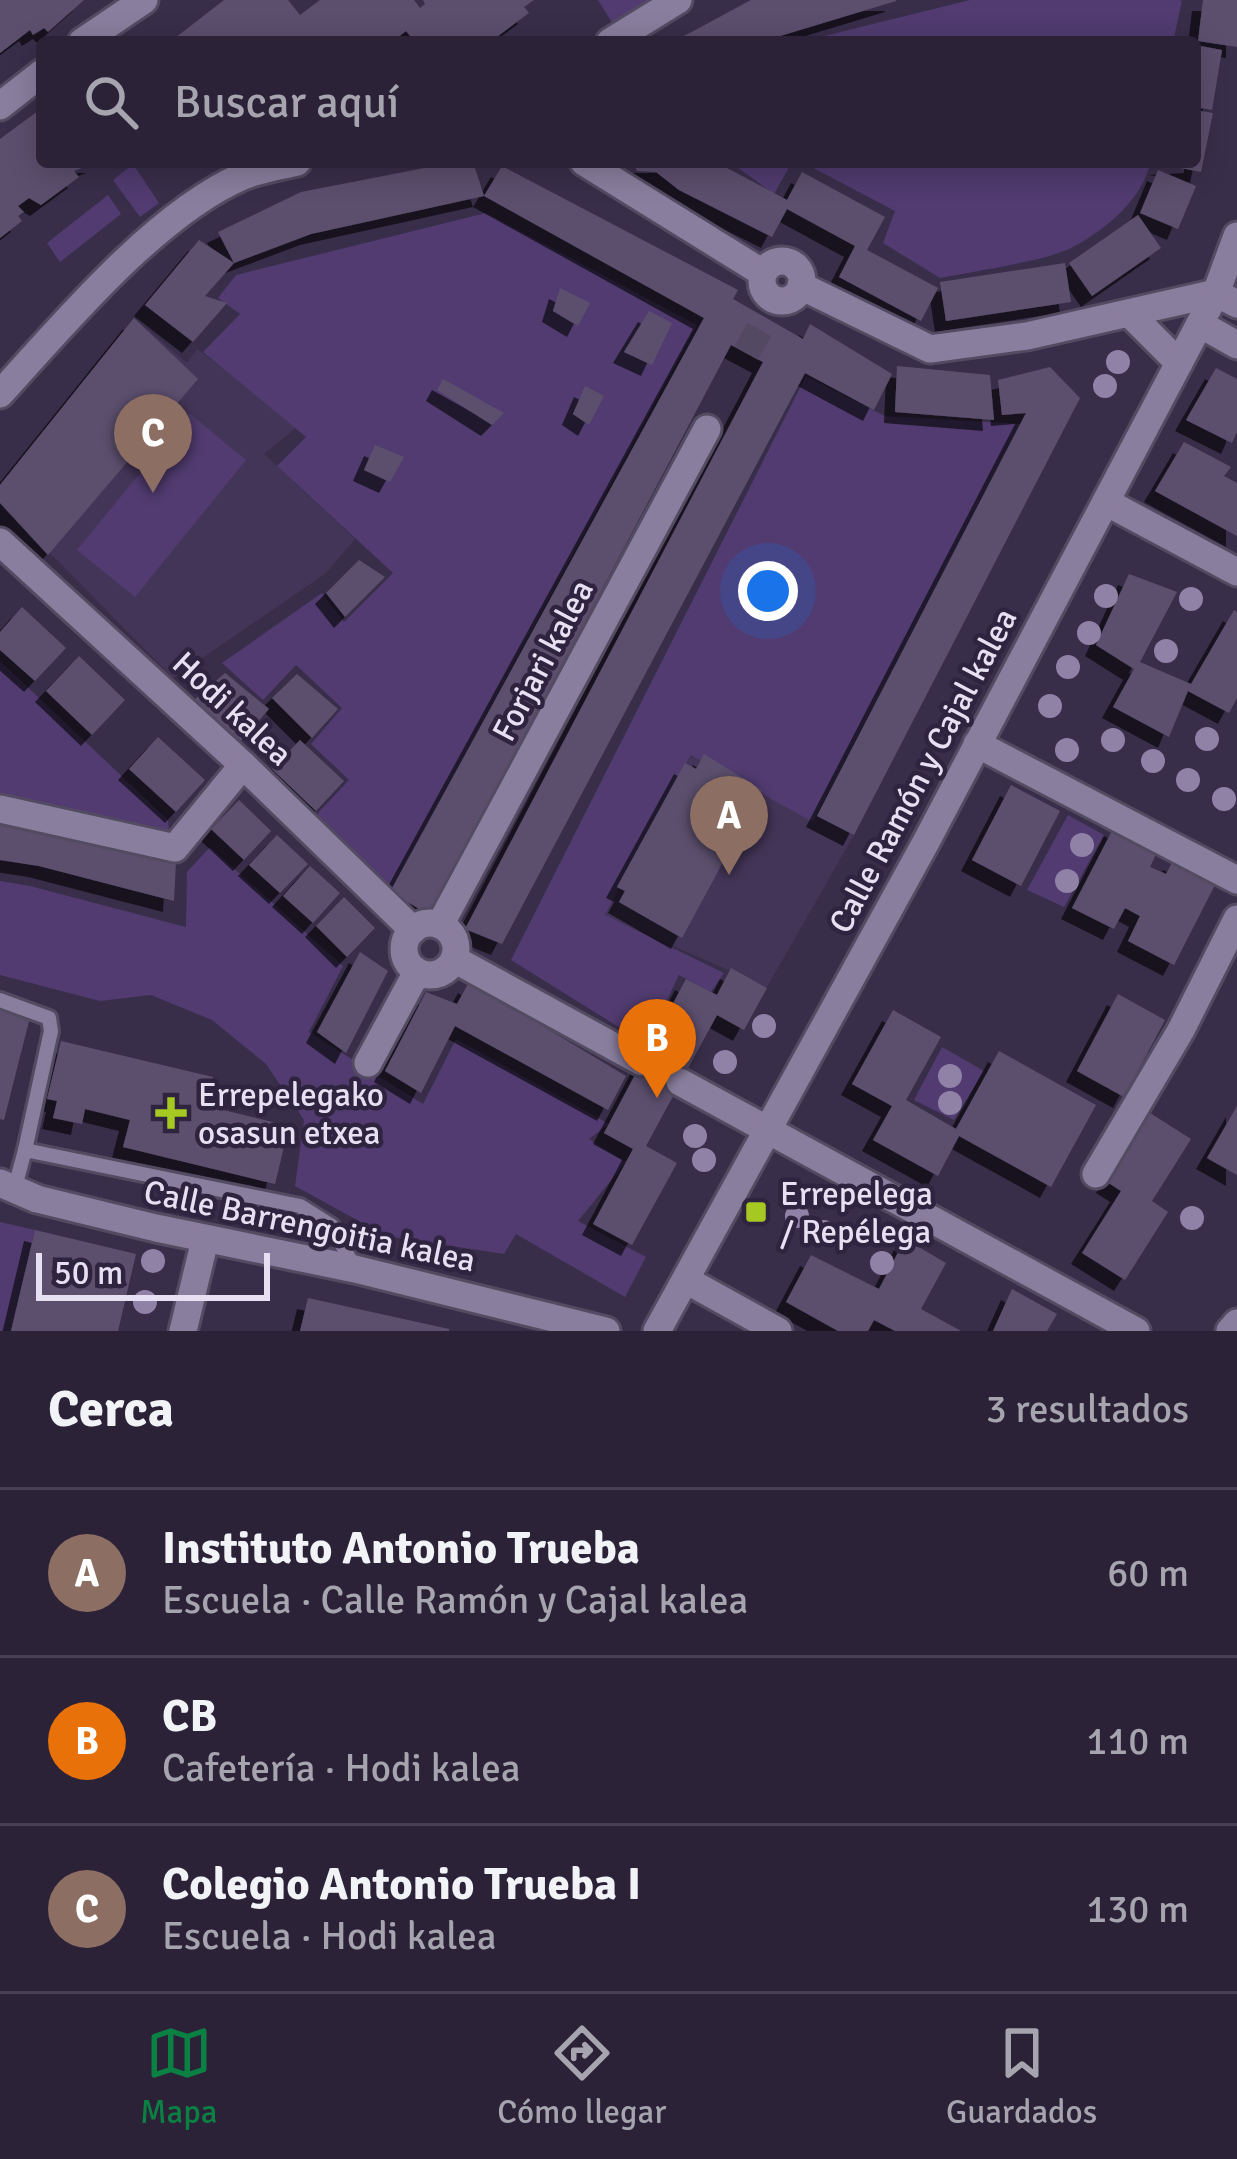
<!DOCTYPE html>
<html lang="es">
<head>
<meta charset="utf-8">
<style>
	body { margin:0; font-family:Signika,sans-serif; background:#332a40; color:#f1f3f6 }
	.scale { position:absolute; left:36px; bottom:30px; width:234px; box-sizing:border-box; padding-left:12px; border:6px solid #e6e0f2; border-top:0; font-size:33px; line-height:42px; white-space:nowrap; color:#e6e0f2; -webkit-text-stroke:9px #2f243f; paint-order:stroke }
	.you { position:absolute; left:768px; top:591px; width:42px; height:42px; margin:-30px; border:9px solid #fff; border-radius:50%; background:#1a73e8; box-shadow:0 0 0 18px #1a73e833 }
	.badge { display:grid; place-items:center; width:78px; height:78px; border-radius:50%; background:#0b8043; color:#fff; font-size:39px; font-weight:700 }
	.pin { position:absolute; translate:-50% -99px; filter:drop-shadow(0 3px 6px #0008) }
	.pin::after { content:''; position:absolute; top:63px; width:42px; height:36px; background:inherit; clip-path:polygon(0 0,100% 0,50% 100%) }
	.list { margin:0; padding:0; list-style:none }
	h2 { display:flex; justify-content:space-between; align-items:center; height:156px; margin:0; padding:0 48px; font-size:51px }
	h2 small { font-size:39px; font-weight:400; color:#a6a4ae }
	.list li { display:grid; grid-template-columns:78px 1fr auto; gap:36px; align-items:center; box-sizing:border-box; height:168px; padding:0 48px; border-top:3px solid #473f53 }
	.list b { display:block; font-size:45px; white-space:nowrap }
	.list p { margin:0; font-size:39px; white-space:nowrap; color:#a6a4ae }
	.list em { font-size:39px; font-style:normal; color:#a6a4ae }
	.icon { flex:none; width:66px; height:66px; fill:none; stroke:currentColor; stroke-width:2; stroke-linecap:round; stroke-linejoin:round }
	.map { position:relative; flex:none; width:1237px; height:1331px; overflow:hidden }
	.search { position:absolute; background:#2b2238; box-shadow:0 6px 30px #0003; left:36px; right:36px; top:36px; height:132px; display:flex; align-items:center; gap:30px; box-sizing:border-box; padding:0 42px; border-radius:12px; color:#a6a4ae; font-size:45px }
	.sheet { height:660px; background:#2b2238 }
	nav { display:flex; justify-content:space-around; align-items:center; box-sizing:border-box; height:168px; border-top:3px solid #473f53; background:#2b2238; font-size:33px; color:#a6a4ae }
	nav a { display:grid; justify-items:center; gap:6px }
	nav .on { color:#0b8043 }
	.map>svg:first-child { display:block }
	.built { fill:#433557 }
	.green { fill:#513b70 }
	.building { fill:#5b506e; filter:url(#shadow) }
	.lines { fill:none; stroke-linecap:round; stroke-linejoin:round }
	.street-tunnel { stroke:#534963; stroke-width:27; stroke-dasharray:27 14; stroke-linecap:butt }
	.lane-casing { stroke:#534b62; stroke-width:20 }
	.street-casing { stroke:#534b62; stroke-width:33 }
	.lane { stroke:#8a7e9e; stroke-width:14 }
	.street { stroke:#8a7e9e; stroke-width:27 }
	.tree { fill:#9082a7 }
	.poi-dot { fill:#a5c822; stroke:#2f243f; stroke-width:4.5 }
	.labels { text-anchor:middle; stroke-width:9; stroke-linejoin:round; paint-order:stroke }
	.street-label { font-size:33px; fill:#e6e0f2; stroke:#2f243f }
	.poi-label { font-size:33px; fill:#e6e0f2; stroke:#2f243f; text-anchor:start }
</style>
</head>
<body>
<div class="map">
<svg width="1237" height="1331" viewBox="0 0 1237 1331">
	<defs>
		<filter id="shadow"><feDropShadow dx="-11" dy="11" stdDeviation="0" flood-color="#0009"/></filter>
	</defs>
	<rect width="100%" height="100%" fill="#392e4a"/>
	<g class="built">
		<path d="M134 318 187 363 197 349 299 425 264 454 355 539 326 573 173 678 0 502V485Z"/>
		<path d="M692 754 854 835 767 987 605 916Z"/>
	</g>
	<g class="green">
		<path d="M598 0H654L613 24Z"/>
		<path d="M970 0H1180L1182 1 1173 42H800Z"/>
		<path d="M730 162H792L774 194Z"/>
		<path d="M802 162H1150C1144 199 1102 233 1069 249 1040 262 974 271 940 278L883 243 895 211Z"/>
		<path d="M133 164 159 203 140 217 113 180Z"/>
		<path d="M108 195 121 214 60 262 47 243Z"/>
		<path d="M486 213 697 325 391 891 317 814 349 780 311 744 342 708 296 665 263 700 222 663 322 593 344 622 393 573 277 466 306 437 203 352 240 314 218 298 236 275Z"/>
		<path d="M806 376 885 416 1021 424 813 822 691 755 605 915 724 973 711 992 679 975 646 1044 511 960Z"/>
		<path d="M189 413 246 460 135 597 77 550Z"/>
		<path d="M0 661 168 820 172 862 0 821Z"/>
		<path d="M1068 815 1104 835 1064 907 1027 890Z"/>
		<path d="M210 847 343 966 309 1032 423 1104 456 1039 609 1124 589 1139 626 1162 578 1221 646 1257 625 1297 516 1234 504 1254 386 1236 295 1186 304 1120 266 1064 212 1020 151 995 100 1001 0 975V881L30 886 186 927 187 872Z"/>
		<path d="M942 1047 984 1071 954 1120 914 1100Z"/>
		<path d="M0 1222 35 1230 11 1331H0Z"/>
	</g>
	<g class="building">
		<path d="M0 0H84L48 32 44 28 33 35 30 30 0 53Z"/>
		<path d="M224 0H288L300 15 320 0H414L420 8 425 4 423 0H534L524 7 529 13 490 42H415L406 31 392 42H178L175 38Z"/>
		<path d="M751 0H896V1L760 42H673Z"/>
		<path d="M1203 0H1237V47L1198 41Z"/>
		<path d="M1195 45 1222 50 1212 110 1195 107Z"/>
		<path d="M42 108V162H97L74 171 79 177 41 205 29 198 18 206 24 212 18 216 22 221 0 238V139Z"/>
		<path d="M1195 110 1213 113 1201 172 1160 164 1195 162Z"/>
		<path d="M455 162H473L484 196 311 234 234 263 218 232 301 192Z"/>
		<path d="M633 162H716L787 200 802 172 885 217 867 250 938 288 921 321 839 277 855 246 787 209 772 237 679 190 656 172 637 171Z"/>
		<path d="M502 166 738 290 733 299 803 339 810 324 892 374 874 410 805 373 502 944 465 929 763 362 731 345 430 915 390 892 704 318 484 196Z"/>
		<path d="M1158 170 1196 186 1178 229 1140 213Z"/>
		<path d="M1138 215 1161 248 1092 296 1069 263Z"/>
		<path d="M199 240 234 263 205 296 227 303 193 342 145 305Z"/>
		<path d="M1065 263 1071 302 946 321 940 282Z"/>
		<path d="M560 288 590 303 578 326 553 311Z"/>
		<path d="M649 311 672 323 652 365 624 352Z"/>
		<path d="M134 318 198 379 48 555 0 503V485Z"/>
		<path d="M897 366 990 375 994 420 895 412Z"/>
		<path d="M1050 367 1080 398 854 835 817 816 1026 413 1002 415 998 380Z"/>
		<path d="M1216 368 1237 379V432L1232 443 1186 420Z"/>
		<path d="M443 379 504 413 492 425 437 390Z"/>
		<path d="M585 386 604 396 589 425 573 414Z"/>
		<path d="M1184 442 1231 467 1224 476 1237 483V536L1155 491Z"/>
		<path d="M375 445 404 457 390 482 364 470Z"/>
		<path d="M359 560 385 577 345 617 326 593Z"/>
		<path d="M1129 574 1177 592 1140 662 1191 684 1234 610 1237 612V698L1229 713 1188 691 1169 737 1113 707 1134 669 1096 645Z"/>
		<path d="M22 607 66 648 35 681 0 650V632Z"/>
		<path d="M79 656 125 700 92 735 46 691Z"/>
		<path d="M225 673 269 709 241 741 194 700Z"/>
		<path d="M297 674 338 709 312 738 272 698Z"/>
		<path d="M158 737 205 780 176 812 129 769Z"/>
		<path d="M300 740 344 781 316 811 272 769Z"/>
		<path d="M704 754 762 790 682 938 619 902 625 891 617 887 685 763 696 769Z"/>
		<path d="M1011 785 1060 811 1021 886 972 860Z"/>
		<path d="M239 800 271 831 244 860 211 829Z"/>
		<path d="M0 816 37 822 176 862 174 901 39 866 0 860Z"/>
		<path d="M1115 825 1159 848 1150 867 1166 874 1174 859 1217 881 1174 965 1128 941 1140 916 1125 908 1114 929 1072 908Z"/>
		<path d="M277 835 308 864 280 893 249 865Z"/>
		<path d="M310 866 340 893 313 923 283 896Z"/>
		<path d="M344 897 375 928 347 957 316 926Z"/>
		<path d="M360 952 388 971 346 1053 317 1032Z"/>
		<path d="M731 968 767 988 744 1030 717 1015 646 1146 677 1163 632 1245 593 1224 633 1149 604 1133 686 979 717 995Z"/>
		<path d="M469 982 626 1076 608 1110 455 1026 421 1093 385 1071 426 992 457 1004Z"/>
		<path d="M1118 994 1165 1020 1124 1097 1077 1071Z"/>
		<path d="M0 1009 30 1017 4 1120 0 1119Z"/>
		<path d="M893 1010 941 1037 906 1100 956 1129 999 1051 1096 1105 1051 1187 959 1136 938 1176 873 1140 892 1106 852 1084Z"/>
		<path d="M61 1041 213 1077 207 1106 289 1126 275 1184 123 1147 130 1120 85 1109 82 1124 53 1118 57 1101 47 1099Z"/>
		<path d="M1237 1106V1175L1207 1158Z"/>
		<path d="M1150 1113 1191 1139 1152 1201 1168 1212 1125 1280 1082 1253 1121 1191 1107 1182Z"/>
		<path d="M35 1230 136 1254 118 1331H11Z"/>
		<path d="M905 1239 946 1263 921 1309 961 1331H895L874 1320 868 1331H838L786 1302 811 1255 879 1289Z"/>
		<path d="M1012 1289 1057 1314 1047 1331H993Z"/>
		<path d="M308 1298 449 1329V1331H300Z"/>
	</g>
	<g class="lines">
		<path class="street-tunnel" d="M746 353 766 318"/>
		<defs>
			<g id="lane">
				<path d="M0 1000 49 1018 51 1031 25 1150"/>
				<path d="M15 1187 25 1150 300 1206 332 1226 355 1269"/>
			</g>
			<g id="street">
				<path d="M82 42 144 0"/>
				<path d="M610 42 678 0"/>
				<path d="M0 106 42 73"/>
				<path d="M584 162 763 273"/>
				<circle cx="782" cy="281" r="20"/>
				<path d="M801 286 930 349 1027 336 1216 293 1237 304"/>
				<path d="M1129 313 1179 363"/>
				<path d="M1200 324 1237 345"/>
				<path d="M0 394C63 325 156 213 243 176 260 169 280 166 297 162"/>
				<path d="M1106 502 1237 572"/>
				<path d="M0 542 243 765 413 930"/>
				<path d="M977 744 1237 880"/>
				<path d="M0 809 175 848 243 765"/>
				<circle cx="430" cy="949" r="26"/>
				<path d="M440 925 707 429"/>
				<path d="M454 959 642 1062"/>
				<path d="M368 1063 417 972"/>
				<path d="M680 1082 1136 1331"/>
				<path d="M1096 1174 1181 1030 1237 919"/>
				<path d="M0 1183 37 1199 156 1228 355 1269 606 1331"/>
				<path d="M686 1280 778 1331"/>
				<path d="M183 1331 205 1240"/>
				<path d="M657 1331 926 842 1216 293 1237 236"/>
				<path d="M1230 1331 1237 1323"/>
			</g>
		</defs>
		<use href="#lane" class="lane-casing"/>
		<use href="#street" class="street-casing"/>
		<use href="#lane" class="lane"/>
		<use href="#street" class="street"/>
	</g>
	<g class="tree">
		<circle cx="1118" cy="362" r="12"/>
		<circle cx="1105" cy="386" r="12"/>
		<circle cx="1106" cy="596" r="12"/>
		<circle cx="1191" cy="599" r="12"/>
		<circle cx="1089" cy="633" r="12"/>
		<circle cx="1166" cy="651" r="12"/>
		<circle cx="1068" cy="667" r="12"/>
		<circle cx="1050" cy="706" r="12"/>
		<circle cx="1207" cy="739" r="12"/>
		<circle cx="1113" cy="740" r="12"/>
		<circle cx="1067" cy="750" r="12"/>
		<circle cx="1153" cy="761" r="12"/>
		<circle cx="1188" cy="780" r="12"/>
		<circle cx="1224" cy="799" r="12"/>
		<circle cx="1082" cy="845" r="12"/>
		<circle cx="1067" cy="881" r="12"/>
		<circle cx="764" cy="1026" r="12"/>
		<circle cx="725" cy="1062" r="12"/>
		<circle cx="950" cy="1076" r="12"/>
		<circle cx="950" cy="1103" r="12"/>
		<circle cx="695" cy="1136" r="12"/>
		<circle cx="704" cy="1160" r="12"/>
		<circle cx="797" cy="1216" r="12"/>
		<circle cx="1192" cy="1218" r="12"/>
		<circle cx="824" cy="1232" r="12"/>
		<circle cx="153" cy="1261" r="12"/>
		<circle cx="882" cy="1263" r="12"/>
		<circle cx="145" cy="1302" r="12"/>
	</g>
	<g class="poi-dot">
		<path d="M165 1095h12v12h12v12h-12v12h-12v-12h-12v-12h12z"/>
		<rect x="744" y="1200" width="24" height="24" rx="6"/>
	</g>
	<g class="labels">
		<g class="street-label">
			<text transform="translate(542 660) rotate(-62)" y="12">Forjari kalea</text>
			<text transform="translate(233 708) rotate(43)" y="12">Hodi kalea</text>
			<text transform="translate(922 770) rotate(-62)" y="12">Calle Ramón y Cajal kalea</text>
			<text transform="translate(310 1225) rotate(12)" y="12">Calle Barrengoitia kalea</text>
		</g>
		<g class="poi-label">
			<text x="198" y="1106">Errepelegako<tspan x="198" dy="38">osasun etxea</tspan></text>
			<text x="780" y="1205">Errepelega<tspan x="780" dy="38">/ Repélega</tspan></text>
		</g>
	</g>
</svg>
<div class="scale">50 m</div>
<div class="you"></div>
<div class="pin badge" style="left:729px;top:875px;background:#8d6e63">A</div>
<div class="pin badge" style="left:657px;top:1098px;background:#e8710a">B</div>
<div class="pin badge" style="left:153px;top:493px;background:#8d6e63">C</div>
<div class="search"><svg class="icon" aria-label="search" viewBox="0 0 24 24"><circle cx="10" cy="10" r="6"/><path d="M15 15l6 6"/></svg>Buscar aquí</div>
</div>
<section class="sheet">
<h2>Cerca<small>3 resultados</small></h2>
<ul class="list">
<li><span class="badge" style="background:#8d6e63">A</span><div><b>Instituto Antonio Trueba</b><p>Escuela · Calle Ramón y Cajal kalea</p></div><em>60 m</em></li>
<li><span class="badge" style="background:#e8710a">B</span><div><b>CB</b><p>Cafetería · Hodi kalea</p></div><em>110 m</em></li>
<li><span class="badge" style="background:#8d6e63">C</span><div><b>Colegio Antonio Trueba I</b><p>Escuela · Hodi kalea</p></div><em>130 m</em></li>
</ul>
</section>
<nav>
<a class="on"><svg class="icon" aria-label="map" viewBox="0 0 24 24"><path d="M3 6l6-2 6 2 6-2v14l-6 2-6-2-6 2zM9 4v14M15 6v14"/></svg>Mapa</a>
<a><svg class="icon" aria-label="directions" viewBox="0 0 24 24"><path d="M12 3l9 9-9 9-9-9zM9 14v-3h6M13 9l2 2-2 2"/></svg>Cómo llegar</a>
<a><svg class="icon" aria-label="saved" viewBox="0 0 24 24"><path d="M7 4h10v16l-5-4-5 4z"/></svg>Guardados</a>
</nav>
</body>
</html>
